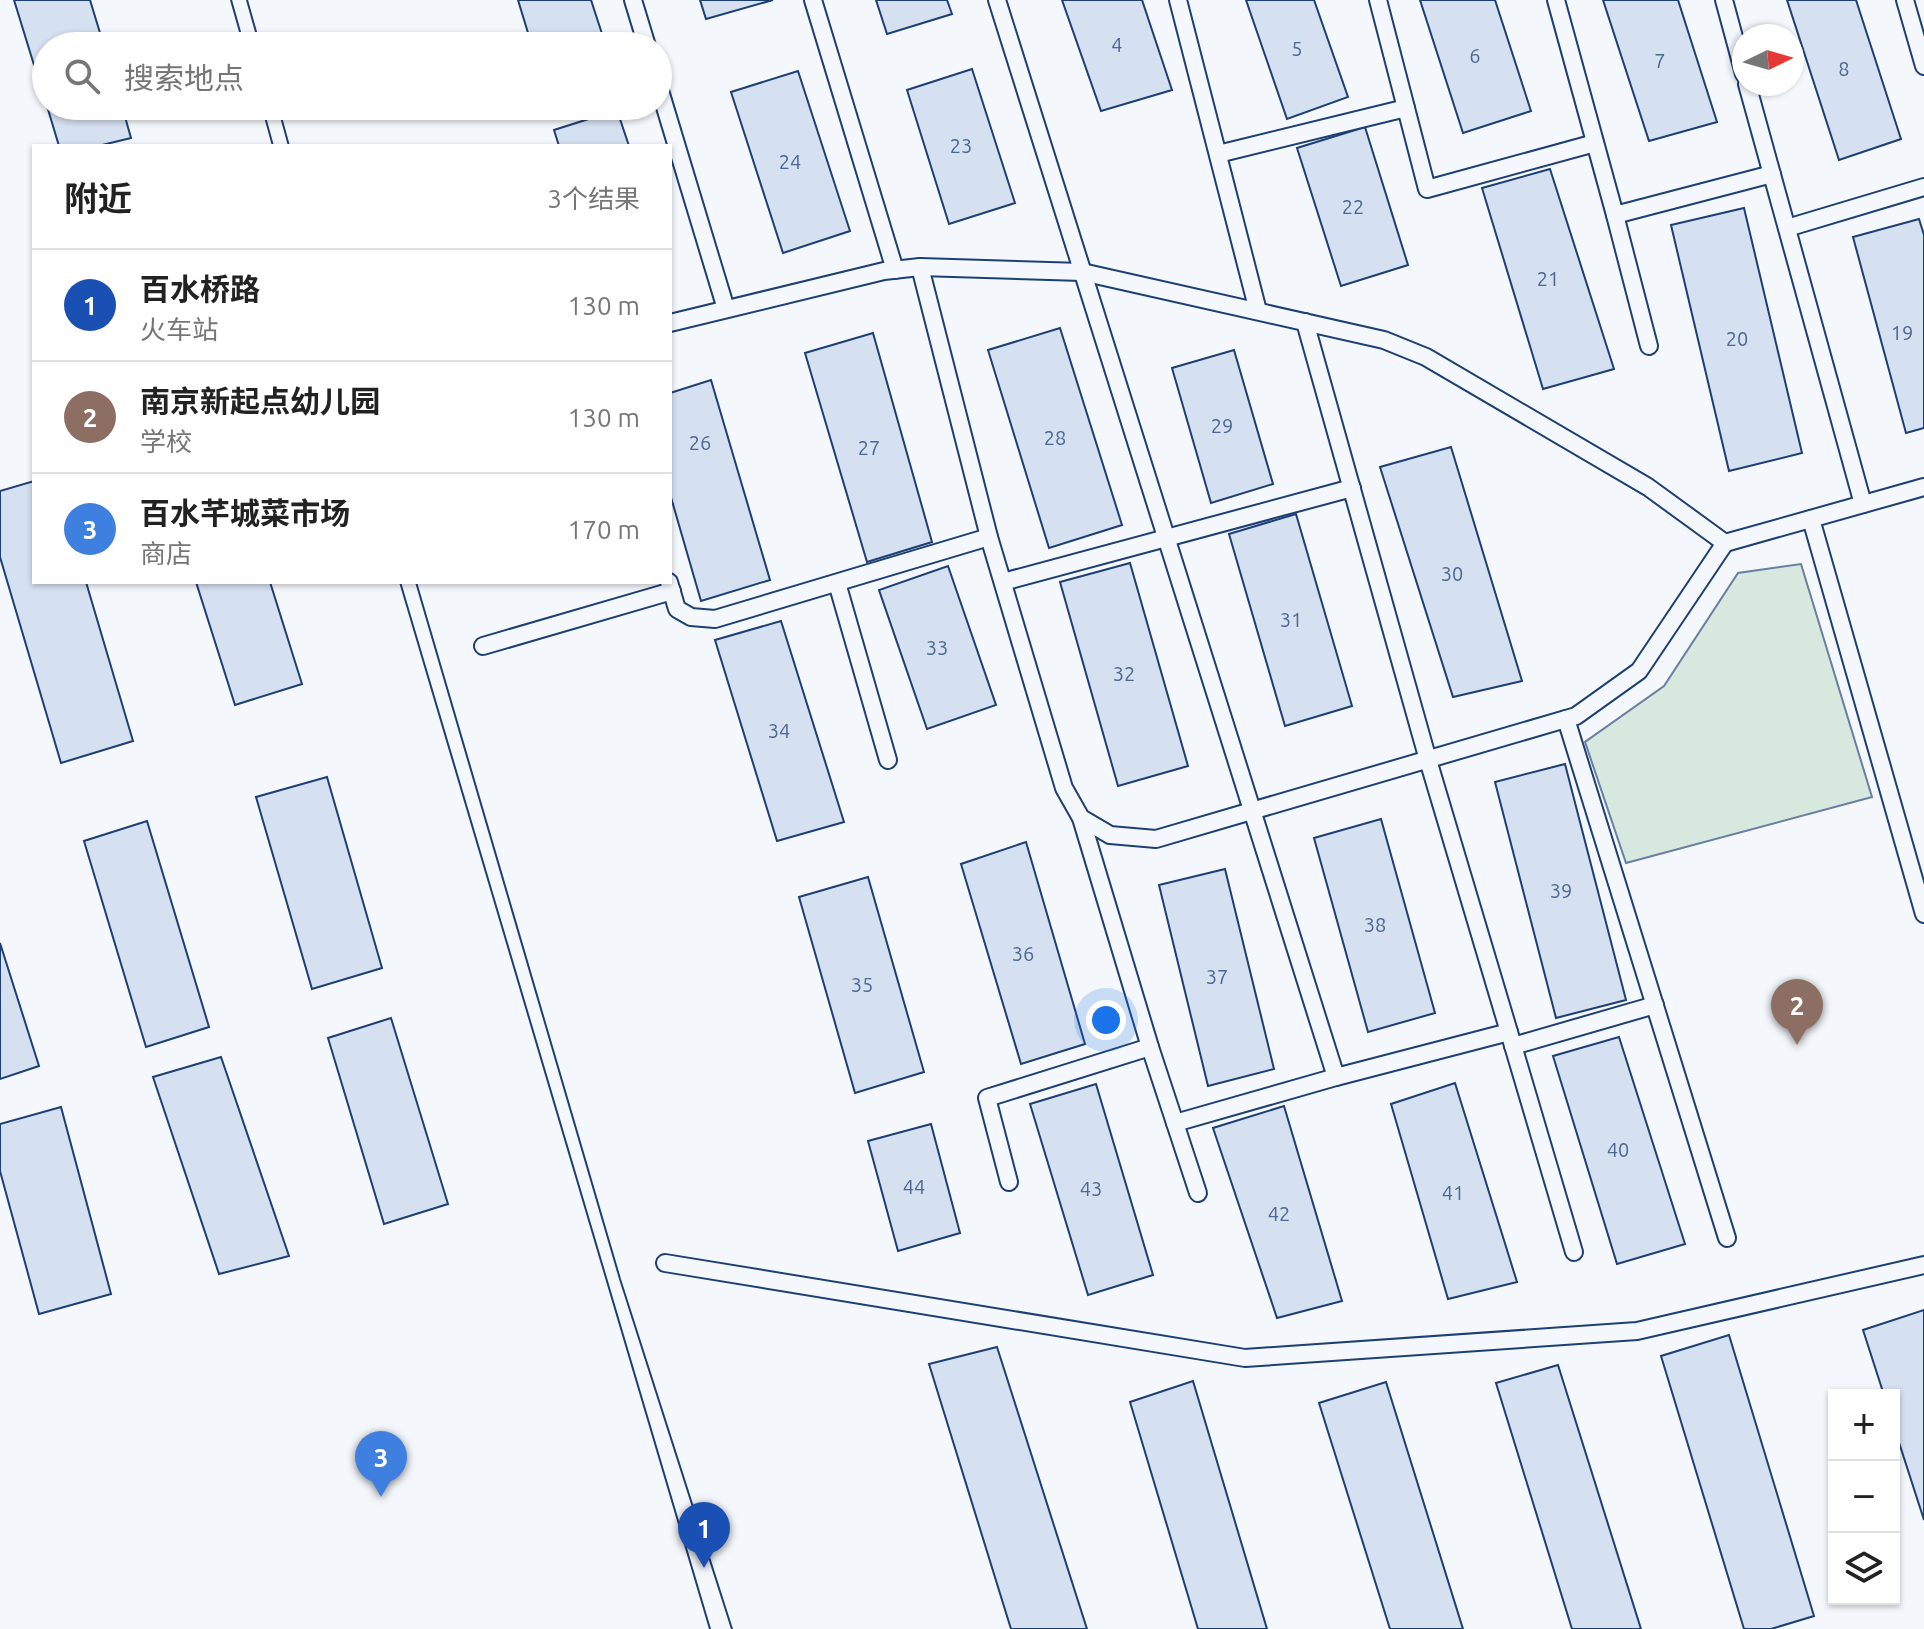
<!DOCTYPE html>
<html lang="zh">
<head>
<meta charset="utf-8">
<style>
	body { margin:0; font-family:Ubuntu,"Noto Sans SC",sans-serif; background:#f2f2f2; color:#222 }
	.controls { position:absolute; right:24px; bottom:24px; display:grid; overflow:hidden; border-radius:0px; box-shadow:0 2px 6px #0004 }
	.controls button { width:72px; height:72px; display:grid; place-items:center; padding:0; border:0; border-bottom:2px solid #e0e0e0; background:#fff; color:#222; font:40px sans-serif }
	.compass { position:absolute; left:1732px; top:24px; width:72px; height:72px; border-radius:50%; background:#fff; box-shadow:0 2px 6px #0004; rotate:85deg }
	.you { position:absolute; left:1106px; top:1020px; width:28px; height:28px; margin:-20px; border:6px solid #fff; border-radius:50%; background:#1a73e8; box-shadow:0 0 0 12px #1a73e833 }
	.badge { display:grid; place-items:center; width:52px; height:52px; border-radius:50%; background:#c62828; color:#fff; font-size:26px; font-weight:700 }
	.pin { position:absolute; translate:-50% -66px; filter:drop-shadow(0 2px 4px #0008) }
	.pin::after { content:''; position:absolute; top:42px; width:28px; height:24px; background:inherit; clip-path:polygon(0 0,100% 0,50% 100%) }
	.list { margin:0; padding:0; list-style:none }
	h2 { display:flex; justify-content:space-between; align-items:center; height:104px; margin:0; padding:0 32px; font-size:34px }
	h2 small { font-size:26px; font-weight:400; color:#767676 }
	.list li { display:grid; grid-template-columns:52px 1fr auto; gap:24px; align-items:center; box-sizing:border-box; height:112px; padding:0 32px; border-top:2px solid #e0e0e0 }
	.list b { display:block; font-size:30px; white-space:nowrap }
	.list p { margin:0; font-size:26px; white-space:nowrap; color:#767676 }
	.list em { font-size:26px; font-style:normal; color:#767676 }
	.icon { flex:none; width:44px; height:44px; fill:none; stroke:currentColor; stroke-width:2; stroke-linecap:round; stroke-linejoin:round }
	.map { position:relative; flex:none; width:1924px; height:1629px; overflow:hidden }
	.search { position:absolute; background:#fff; box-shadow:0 2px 6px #0004; left:32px; top:32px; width:640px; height:88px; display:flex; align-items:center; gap:20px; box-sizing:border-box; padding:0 28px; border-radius:44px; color:#767676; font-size:30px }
	.panel { position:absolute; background:#fff; box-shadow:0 2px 6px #0004; left:32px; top:144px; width:640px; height:440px; border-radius:0px }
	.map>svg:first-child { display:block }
	.green { fill:#d7e8df; stroke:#687fa3; stroke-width:2 }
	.building { fill:#d5e0f0; stroke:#1d3f73; stroke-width:2 }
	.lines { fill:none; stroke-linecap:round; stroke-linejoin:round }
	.lane-casing { stroke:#1d3f73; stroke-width:20 }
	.lane { stroke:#f4f7fb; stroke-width:16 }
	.tram { stroke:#1d3f73; stroke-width:2 }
	.labels { text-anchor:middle; stroke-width:6; stroke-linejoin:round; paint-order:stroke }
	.number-label { font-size:20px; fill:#4b6792 }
</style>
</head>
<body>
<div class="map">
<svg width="1924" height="1629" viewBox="0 0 1924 1629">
	<rect width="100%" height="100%" fill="#f4f7fb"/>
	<path class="green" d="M1801 564 1872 797 1626 863 1585 742 1664 686 1738 573Z"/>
	<g class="building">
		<path d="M14 0H90L104 46H46V104Z"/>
		<path d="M518 0H591L606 46H532Z"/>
		<path d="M700 0H773L706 19Z"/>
		<path d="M876 0H947L952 14 887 34Z"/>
		<path d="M1062 0H1142L1172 90 1101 111Z"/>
		<path d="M1246 0H1314L1348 97 1287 119Z"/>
		<path d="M1420 0H1495L1531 111 1463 133Z"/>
		<path d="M1603 0H1678L1717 122 1649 141Z"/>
		<path d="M1787 0H1856L1901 139 1839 160Z"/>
		<path d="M972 69 1015 203 949 224 907 90Z"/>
		<path d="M798 71 850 231 783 253 731 92Z"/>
		<path d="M47 106H122L131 138 98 146H59Z"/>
		<path d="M617 110 629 146H559L554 130Z"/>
		<path d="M1365 127 1408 265 1341 286 1297 148Z"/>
		<path d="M1550 169 1614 369 1543 389 1482 188Z"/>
		<path d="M1744 208 1802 453 1729 471 1671 225Z"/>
		<path d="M1919 219 1924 235V428L1906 433 1853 237Z"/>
		<path d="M1060 328 1122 525 1049 548 988 350Z"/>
		<path d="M873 333 932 542 867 562 805 353Z"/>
		<path d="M1234 350 1273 484 1211 503 1172 368Z"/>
		<path d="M711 380 770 580 701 601 670 494V393Z"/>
		<path d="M1451 447 1522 681 1453 697 1380 467Z"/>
		<path d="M34 481V582H86L133 741 61 763 0 557V491Z"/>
		<path d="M1296 514 1352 706 1285 726 1229 534Z"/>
		<path d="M1130 563 1188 766 1118 786 1060 582Z"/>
		<path d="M948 566 996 705 927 729 879 590Z"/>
		<path d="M196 582H270L302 684 235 705Z"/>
		<path d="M781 621 844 822 777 841 715 640Z"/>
		<path d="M1565 764 1626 1000 1556 1018 1495 782Z"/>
		<path d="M327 777 382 968 312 989 256 797Z"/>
		<path d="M1381 819 1435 1013 1368 1032 1314 838Z"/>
		<path d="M147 821 209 1027 146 1047 84 841Z"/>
		<path d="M1026 842 1085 1044 1021 1064 961 864Z"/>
		<path d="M1225 869 1274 1069 1208 1086 1159 885Z"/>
		<path d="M868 877 924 1072 855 1093 799 897Z"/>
		<path d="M0 943 39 1066 0 1079Z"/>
		<path d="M391 1018 448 1204 384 1224 328 1038Z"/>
		<path d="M1619 1037 1685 1244 1617 1264 1553 1056Z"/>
		<path d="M221 1057 289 1256 219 1274 153 1077Z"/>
		<path d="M1455 1083 1517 1282 1448 1299 1391 1104Z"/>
		<path d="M1096 1084 1153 1275 1088 1295 1030 1104Z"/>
		<path d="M1284 1106 1342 1301 1277 1318 1213 1128Z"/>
		<path d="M61 1107 111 1294 39 1314 0 1171V1124Z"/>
		<path d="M931 1124 960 1233 898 1251 868 1141Z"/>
		<path d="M1924 1310V1520L1894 1427V1395H1884L1863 1330Z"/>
		<path d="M1729 1335 1814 1616 1771 1629H1744L1661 1356Z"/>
		<path d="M997 1347 1087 1629H1011L929 1364Z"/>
		<path d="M1558 1365 1641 1629H1572L1496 1383Z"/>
		<path d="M1193 1381 1267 1629H1198L1130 1402Z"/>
		<path d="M1386 1382 1463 1629H1390L1319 1403Z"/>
	</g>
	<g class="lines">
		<defs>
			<g id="lane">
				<path d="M633 0 647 46"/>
				<path d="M813 0 895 270"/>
				<path d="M997 0 1336 1077 1509 1032 1428 760 1305 322"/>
				<path d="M1178 0 1258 311"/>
				<path d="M1378 0 1427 189 1595 143"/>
				<path d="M1556 0 1615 215 1772 174"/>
				<path d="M1724 0 1744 74"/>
				<path d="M1905 0 1924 66"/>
				<path d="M658 84 726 309"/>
				<path d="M1747 84 1863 504"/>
				<path d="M1218 154 1406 108"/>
				<path d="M1615 215 1649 346"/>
				<path d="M1787 228 1924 187"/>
				<path d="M920 267 989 537 1064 788 1081 818 1110 835 1156 839 1576 716 1639 671 1725 543"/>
				<path d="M670 323 884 271 920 267 1082 272 1384 340 1426 357 1648 487 1725 543 1924 487"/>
				<path d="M1811 519 1924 914"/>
				<path d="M669 582 677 609 691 617 715 619 989 537"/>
				<path d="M1003 582 1352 488"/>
				<path d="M837 583 888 760"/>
				<path d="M483 646 672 591"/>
				<path d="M1566 719 1727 1238"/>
				<path d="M1509 1032 1574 1252"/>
				<path d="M1513 1046 1655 1005"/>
				<path d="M1150 1047 1198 1193"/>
				<path d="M1175 1123 1336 1077"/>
				<path d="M1009 1182 987 1098 1150 1047 1081 818"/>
				<path d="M665 1263 1245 1358 1637 1331 1924 1265"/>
			</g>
		</defs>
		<use href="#lane" class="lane-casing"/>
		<use href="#lane" class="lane"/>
		<g class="tram">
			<path d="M231 0 244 46"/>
			<path d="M247 0 260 46"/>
			<path d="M262 106 273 146"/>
			<path d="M278 106 289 146"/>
			<path d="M400 582 710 1629"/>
			<path d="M416 582 620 1279 732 1629"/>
		</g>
	</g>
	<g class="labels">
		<g class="number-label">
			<text x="1117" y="52">4</text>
			<text x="1297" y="56">5</text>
			<text x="1475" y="63">6</text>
			<text x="1660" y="68">7</text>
			<text x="1844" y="76">8</text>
			<text x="961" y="153">23</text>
			<text x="790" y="169">24</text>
			<text x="1353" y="214">22</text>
			<text x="1548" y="286">21</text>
			<text x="1902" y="340">19</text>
			<text x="1737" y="346">20</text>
			<text x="1222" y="433">29</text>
			<text x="1055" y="445">28</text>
			<text x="700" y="450">26</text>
			<text x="869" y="455">27</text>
			<text x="1452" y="581">30</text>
			<text x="1291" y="627">31</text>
			<text x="937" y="655">33</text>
			<text x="1124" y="681">32</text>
			<text x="779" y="738">34</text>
			<text x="1561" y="898">39</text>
			<text x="1375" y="932">38</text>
			<text x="1023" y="961">36</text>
			<text x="1217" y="984">37</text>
			<text x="862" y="992">35</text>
			<text x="1618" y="1157">40</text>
			<text x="914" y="1194">44</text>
			<text x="1091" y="1196">43</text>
			<text x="1453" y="1200">41</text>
			<text x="1279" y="1221">42</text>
		</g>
	</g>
</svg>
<div class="controls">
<button>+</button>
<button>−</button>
<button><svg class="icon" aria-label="layers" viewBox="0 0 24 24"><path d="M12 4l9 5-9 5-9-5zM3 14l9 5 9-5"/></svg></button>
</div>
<svg class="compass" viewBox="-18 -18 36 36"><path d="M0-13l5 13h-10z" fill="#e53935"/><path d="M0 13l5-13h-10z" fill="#767676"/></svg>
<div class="you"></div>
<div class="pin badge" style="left:704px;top:1568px;background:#1a4fb4">1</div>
<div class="pin badge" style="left:1797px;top:1045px;background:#8d6e63">2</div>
<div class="pin badge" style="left:381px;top:1497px;background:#3f7fe0">3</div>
<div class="search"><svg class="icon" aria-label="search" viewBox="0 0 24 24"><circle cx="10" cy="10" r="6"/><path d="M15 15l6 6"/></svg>搜索地点</div>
<section class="panel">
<h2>附近<small>3个结果</small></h2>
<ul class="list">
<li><span class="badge" style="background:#1a4fb4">1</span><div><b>百水桥路</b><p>火车站</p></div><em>130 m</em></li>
<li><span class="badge" style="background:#8d6e63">2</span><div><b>南京新起点幼儿园</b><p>学校</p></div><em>130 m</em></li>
<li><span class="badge" style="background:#3f7fe0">3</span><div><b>百水芊城菜市场</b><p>商店</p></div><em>170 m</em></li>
</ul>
</section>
</div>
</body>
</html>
